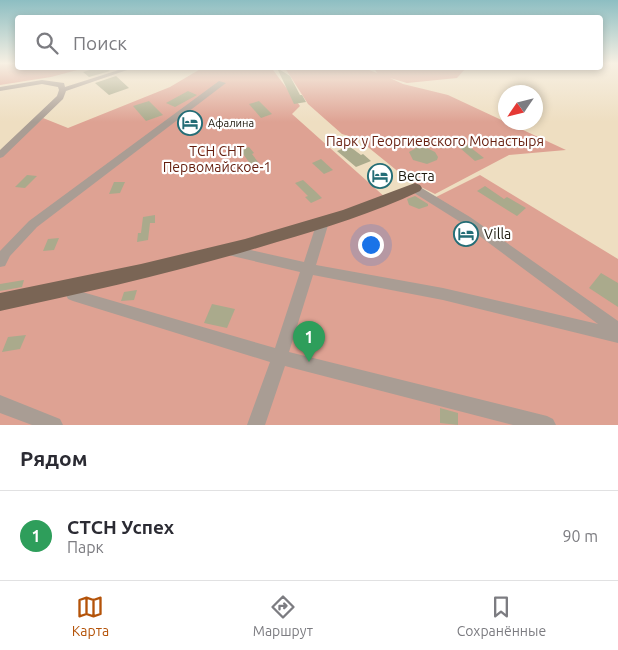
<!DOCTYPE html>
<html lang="ru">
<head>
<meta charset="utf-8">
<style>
	body { margin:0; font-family:Ubuntu,sans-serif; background:#f7f7f7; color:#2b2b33 }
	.compass { position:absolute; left:498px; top:85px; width:45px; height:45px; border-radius:50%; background:#fff; box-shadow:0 2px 8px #0003; rotate:235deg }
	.you { position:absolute; left:370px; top:244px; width:18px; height:18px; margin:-12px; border:4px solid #fff; border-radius:50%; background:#1a73e8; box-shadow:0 0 0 8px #1a73e833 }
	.badge { display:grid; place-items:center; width:32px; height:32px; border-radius:50%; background:#b45309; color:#fff; font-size:16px; font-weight:700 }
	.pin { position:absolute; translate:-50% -41px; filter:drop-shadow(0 1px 2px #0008) }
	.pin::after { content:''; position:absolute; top:26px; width:18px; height:15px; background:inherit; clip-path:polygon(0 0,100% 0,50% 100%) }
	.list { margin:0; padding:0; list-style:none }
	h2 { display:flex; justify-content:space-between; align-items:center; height:65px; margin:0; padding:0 20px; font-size:21px }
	h2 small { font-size:16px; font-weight:400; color:#7c7c81 }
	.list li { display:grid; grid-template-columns:32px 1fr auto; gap:15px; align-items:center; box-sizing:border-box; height:90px; padding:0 20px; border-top:1px solid #e1e1e2 }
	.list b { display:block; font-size:19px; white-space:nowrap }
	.list p { margin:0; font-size:16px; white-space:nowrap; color:#7c7c81 }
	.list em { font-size:16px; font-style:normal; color:#7c7c81 }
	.icon { flex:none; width:28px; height:28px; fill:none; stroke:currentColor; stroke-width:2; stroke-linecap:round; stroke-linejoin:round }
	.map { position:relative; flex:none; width:618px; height:425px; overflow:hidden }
	.search { position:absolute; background:#fff; box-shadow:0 2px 8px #0003; left:15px; right:15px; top:15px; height:55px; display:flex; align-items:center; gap:12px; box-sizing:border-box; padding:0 18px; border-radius:5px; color:#7c7c81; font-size:19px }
	.sheet { height:155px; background:#fff }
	nav { display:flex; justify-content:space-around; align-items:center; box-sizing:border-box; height:70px; border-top:1px solid #e1e1e2; background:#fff; font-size:14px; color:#7c7c81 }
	nav a { display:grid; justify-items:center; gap:2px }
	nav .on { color:#b45309 }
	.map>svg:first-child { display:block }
	.green { fill:#dea293 }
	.building { fill:#aaaa8c }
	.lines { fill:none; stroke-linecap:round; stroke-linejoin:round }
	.minor { fill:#a99d94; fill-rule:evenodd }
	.major { fill:#7a6555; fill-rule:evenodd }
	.labels { text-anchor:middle; stroke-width:4.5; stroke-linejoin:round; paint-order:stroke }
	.far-poi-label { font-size:11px; fill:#1e190e; stroke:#fff; text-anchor:start }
	.park-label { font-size:14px; fill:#661f0f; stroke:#fff }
	.poi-label { font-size:14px; fill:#1e190e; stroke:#fff; text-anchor:start }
</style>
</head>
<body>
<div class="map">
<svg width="618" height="425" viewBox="0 0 618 425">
	<rect width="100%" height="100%" fill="#eedec1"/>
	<g class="green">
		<path d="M0 63H17L18 68H85L51 77 0 85Z"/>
		<path d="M202 68H268L273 70 300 106 292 114 386 198 322 221 0 299V156L43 118 68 128 170 87Z"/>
		<path d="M285 68H364L377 73 374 68H466L457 78 407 83 390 78 403 84 448 95 566 150 509 155 435 194 411 182 358 139 342 134 308 104Z"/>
		<path d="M480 175 618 259V425H0V299L204 254 415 190 436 197Z"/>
	</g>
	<g class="building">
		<path d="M97 68H105L110 71 89 77 83 72Z"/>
		<path d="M277 68 290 76 300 95H302L306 102 294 104Z"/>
		<path d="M116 76 129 88 109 95 95 83Z"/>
		<path d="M188 91 197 95 175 107 166 103Z"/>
		<path d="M149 101 163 115 146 121 133 106Z"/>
		<path d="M259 101 272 114 261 118 249 104Z"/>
		<path d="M461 140 484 158 475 161 453 142Z"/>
		<path d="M349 146 361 155 363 154 371 161 356 167 337 151Z"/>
		<path d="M249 147 254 153 252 154 261 166 255 170 240 150Z"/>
		<path d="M418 147 427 148 435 152 438 157 437 160 427 164 413 160 409 152Z"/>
		<path d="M321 159 333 170 324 174 312 163Z"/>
		<path d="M27 175 37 176 25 188 15 187Z"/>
		<path d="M303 180 316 192 322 198 311 203 305 197 308 196 295 183Z"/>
		<path d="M114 182H125L120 193 109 194Z"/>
		<path d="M485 186 504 199 507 197 526 208 517 216 477 191Z"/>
		<path d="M415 196 428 204V206L419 209 409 205 407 199Z"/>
		<path d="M155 215V223H150L148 240 137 242 138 233H141L143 217Z"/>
		<path d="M460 225 477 236 469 243 452 232Z"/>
		<path d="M59 238 54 250 43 251 48 239Z"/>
		<path d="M601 273 618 283V307L589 288Z"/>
		<path d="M24 280 22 287 0 291V284Z"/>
		<path d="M137 290 134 300 121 301 124 292Z"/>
		<path d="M212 304 235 309 227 328 204 323Z"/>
		<path d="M26 335 20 349 2 352 8 337Z"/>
		<path d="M440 408 458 413V425L440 423Z"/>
	</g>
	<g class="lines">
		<g class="minor">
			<path d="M125 68H133L66 91 63 99 3 157 0 158V150L57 96 59 90 58 87 42 84 0 91V87L42 80 64 83 65 87Z"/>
			<path d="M219 81 226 83 37 227 10 256 5 266 0 267V251L29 221Z"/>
			<path d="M415 184 470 217 618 321V343L443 300 313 275 289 352 547 416 553 419 556 425H513L285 366 265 425H247L270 362 73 301 68 299C65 294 65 289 67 283L72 281 77 283 79 291 275 348 300 272 228 255 224 254 222 250 224 246 228 245 304 262 317 222 319 219H327L329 222 316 265 443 288 598 324 462 223 411 191 410 188Z"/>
			<path d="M0 395 60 419 63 425H32L0 413Z"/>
		</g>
		<path class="major" d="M415 183 420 185 422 188 420 191C374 213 325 228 277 242 186 270 93 291 0 311V293L141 264 245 239 343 210Z"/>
	</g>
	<linearGradient id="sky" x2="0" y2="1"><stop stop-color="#8dbec2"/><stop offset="0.52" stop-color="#f7f0e3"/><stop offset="1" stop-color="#f7f0e3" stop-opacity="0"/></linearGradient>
	<rect width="618" height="122" fill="url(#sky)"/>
	<defs>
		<symbol id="hotel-ring" viewBox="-11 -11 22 22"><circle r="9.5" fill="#fff" stroke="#236d76" stroke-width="1.5"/><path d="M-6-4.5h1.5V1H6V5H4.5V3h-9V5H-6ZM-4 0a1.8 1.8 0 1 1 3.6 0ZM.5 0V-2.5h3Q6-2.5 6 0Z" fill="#236d76"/></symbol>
	</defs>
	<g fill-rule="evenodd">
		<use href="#hotel-ring" x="176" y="109" width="28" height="28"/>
		<use href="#hotel-ring" x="366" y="162" width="28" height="28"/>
		<use href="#hotel-ring" x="452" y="220" width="28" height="28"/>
	</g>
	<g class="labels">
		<g class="far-poi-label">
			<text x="208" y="127">Афалина</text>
		</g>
		<g class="park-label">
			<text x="435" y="146">Парк у Георгиевского Монастыря</text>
			<text x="217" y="156">ТСН СНТ<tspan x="217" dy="16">Первомайское-1</tspan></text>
		</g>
		<g class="poi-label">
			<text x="398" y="181">Веста</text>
			<text x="484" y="239">Villa</text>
		</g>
	</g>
</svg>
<svg class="compass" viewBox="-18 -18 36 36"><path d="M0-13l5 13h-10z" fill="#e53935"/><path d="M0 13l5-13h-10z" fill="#7c7c81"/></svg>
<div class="you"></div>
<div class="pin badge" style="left:309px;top:362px;background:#2e9e5b">1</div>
<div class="search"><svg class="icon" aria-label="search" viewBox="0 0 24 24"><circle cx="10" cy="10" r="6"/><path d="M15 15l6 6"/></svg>Поиск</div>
</div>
<section class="sheet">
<h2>Рядом<small></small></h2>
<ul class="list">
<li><span class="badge" style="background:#2e9e5b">1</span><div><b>СТСН Успех</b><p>Парк</p></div><em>90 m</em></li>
</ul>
</section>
<nav>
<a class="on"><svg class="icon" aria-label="map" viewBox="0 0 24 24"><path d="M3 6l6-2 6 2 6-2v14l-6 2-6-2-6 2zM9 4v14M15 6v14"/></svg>Карта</a>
<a><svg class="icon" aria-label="directions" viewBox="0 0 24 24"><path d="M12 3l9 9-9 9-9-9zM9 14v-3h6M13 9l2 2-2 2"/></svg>Маршрут</a>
<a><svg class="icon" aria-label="saved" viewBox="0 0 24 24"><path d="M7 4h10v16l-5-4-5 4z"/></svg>Сохранённые</a>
</nav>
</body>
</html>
